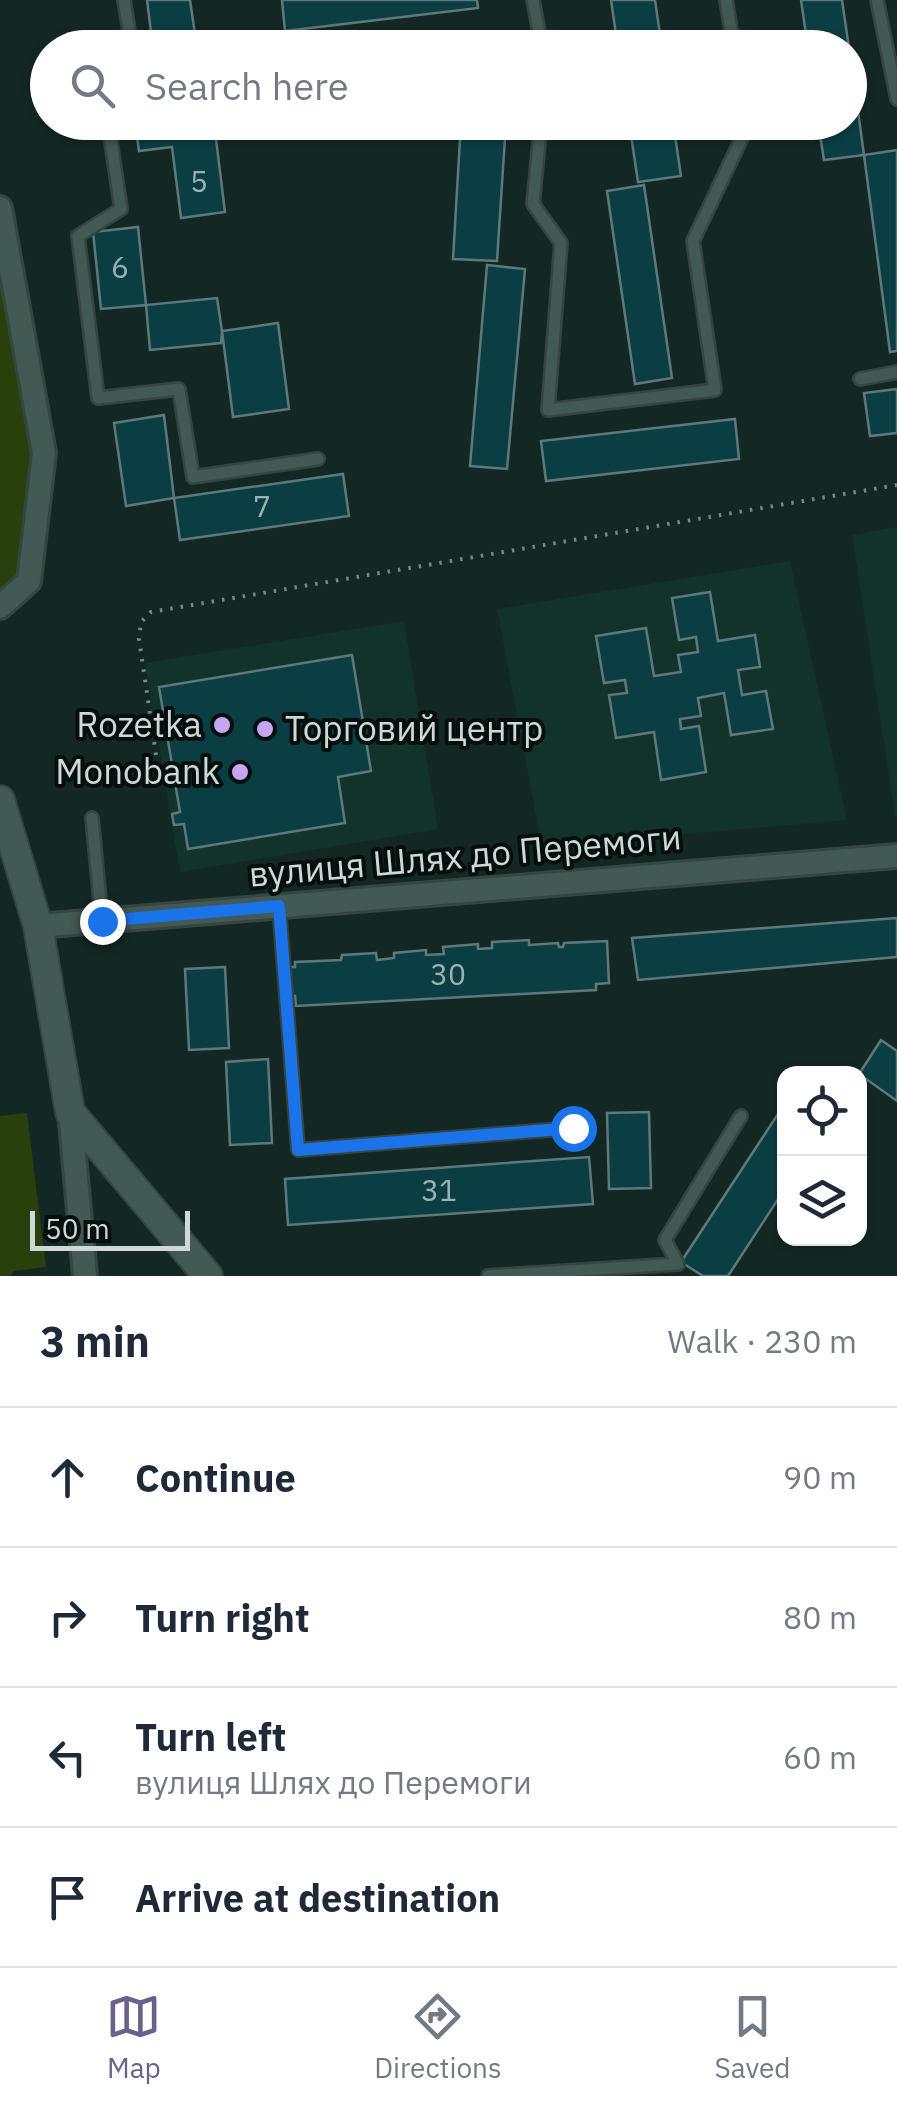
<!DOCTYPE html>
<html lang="en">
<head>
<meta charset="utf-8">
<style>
	body { margin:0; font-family:"IBM Plex Sans",sans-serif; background:#f2f2f3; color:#1f2937 }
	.controls { position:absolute; right:30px; bottom:30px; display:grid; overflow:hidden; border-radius:20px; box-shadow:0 2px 8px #0004 }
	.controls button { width:90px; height:90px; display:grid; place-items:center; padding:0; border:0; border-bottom:2px solid #e0e1e3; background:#fff; color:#1f2937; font:50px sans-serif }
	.scale { position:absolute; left:30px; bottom:25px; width:160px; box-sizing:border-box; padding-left:10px; border:5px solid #ccd9d6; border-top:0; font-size:28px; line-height:35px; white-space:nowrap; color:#ccd9d6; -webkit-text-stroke:8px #060f0d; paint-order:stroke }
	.stop { position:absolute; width:30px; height:30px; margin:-22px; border:8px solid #1a73e8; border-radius:50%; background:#fff }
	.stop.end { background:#1a73e8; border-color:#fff; box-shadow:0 2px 10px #0008 }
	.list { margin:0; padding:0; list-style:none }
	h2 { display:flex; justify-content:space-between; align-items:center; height:130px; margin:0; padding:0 40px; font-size:42px }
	h2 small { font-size:32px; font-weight:400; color:#747a83 }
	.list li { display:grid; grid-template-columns:65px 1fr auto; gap:30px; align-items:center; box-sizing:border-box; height:140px; padding:0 40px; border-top:2px solid #e0e1e3 }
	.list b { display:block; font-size:38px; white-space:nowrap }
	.list p { margin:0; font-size:32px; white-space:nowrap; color:#747a83 }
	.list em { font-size:32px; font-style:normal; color:#747a83 }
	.icon { flex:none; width:55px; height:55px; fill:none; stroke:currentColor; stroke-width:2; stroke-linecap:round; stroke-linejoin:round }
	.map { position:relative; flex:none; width:897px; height:1276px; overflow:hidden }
	.search { position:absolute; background:#fff; box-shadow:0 2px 8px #0004; left:30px; right:30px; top:30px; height:110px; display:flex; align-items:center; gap:25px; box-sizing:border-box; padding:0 35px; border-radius:55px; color:#747a83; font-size:38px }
	.sheet { height:690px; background:#fff }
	nav { display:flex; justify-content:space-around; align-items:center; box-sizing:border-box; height:140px; border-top:2px solid #e0e1e3; background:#fff; font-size:28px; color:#747a83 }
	nav a { display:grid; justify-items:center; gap:5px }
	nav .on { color:#6a618a }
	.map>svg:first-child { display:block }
	.built { fill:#12322c }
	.green { fill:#28400c }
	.building { fill:#0b3e43; stroke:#5f787b; stroke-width:2.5 }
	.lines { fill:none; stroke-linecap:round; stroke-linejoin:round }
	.service-casing { stroke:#354541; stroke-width:16 }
	.minor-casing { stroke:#354541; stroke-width:28 }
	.tertiary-casing { stroke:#354541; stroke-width:32 }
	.path { stroke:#778884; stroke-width:4; stroke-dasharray:2.5 8; stroke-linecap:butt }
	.service { stroke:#425954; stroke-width:11 }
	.minor { stroke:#425954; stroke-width:22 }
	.tertiary { stroke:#425954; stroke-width:28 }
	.route { stroke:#1a73e8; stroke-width:12 }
	.poi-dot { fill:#c6a6f0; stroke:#060f0d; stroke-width:4 }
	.labels { text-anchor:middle; stroke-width:8; stroke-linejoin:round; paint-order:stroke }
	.number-label { font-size:30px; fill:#9cb2b1 }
	.poi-label { font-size:35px; fill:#ccd9d6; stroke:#060f0d; text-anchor:end }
	.street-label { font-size:35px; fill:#ccd9d6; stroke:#060f0d }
</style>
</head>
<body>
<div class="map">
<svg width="897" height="1276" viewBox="0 0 897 1276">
	<rect width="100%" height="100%" fill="#132824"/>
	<g class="built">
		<path d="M897 527V816H895L852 535Z"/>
		<path d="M790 561 847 820 542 847 497 609Z"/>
		<path d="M404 621 438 829 180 872 145 663Z"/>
	</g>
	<g class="green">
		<path d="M0 208 44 453 29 581 0 607Z"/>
		<path d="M27 1113 46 1267 14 1271 10 1276H0V1116Z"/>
	</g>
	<g class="building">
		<path d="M147 0H190L197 48H153Z"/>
		<path d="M282 0H477L478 8 285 31Z"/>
		<path d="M611 0H655L662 48H618Z"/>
		<path d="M801 0H842L849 48H808Z"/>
		<path d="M850 52 864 155 824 160 818 122H850Z"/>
		<path d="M135 122H192L193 134 215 131 225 212 181 218 172 147 139 151Z"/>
		<path d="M461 122H506L497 261 453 259Z"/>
		<path d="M629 122H673L681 176 638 182Z"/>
		<path d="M897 150V351L890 352 864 155Z"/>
		<path d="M644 185 672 378 635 384 607 191Z"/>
		<path d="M138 227 146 305 101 309 93 232Z"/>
		<path d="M487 265 525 269 507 469 470 466Z"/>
		<path d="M217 298 222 331 221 343 150 350 146 305Z"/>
		<path d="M278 323 289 409 233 417 222 331Z"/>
		<path d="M897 389V433L870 436 864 393Z"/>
		<path d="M164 415 174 498 126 506 114 423Z"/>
		<path d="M735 419 739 459 546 481 541 441Z"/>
		<path d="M343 474 349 516 180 540 174 498Z"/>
		<path d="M710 592 718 641 755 635 760 667 738 670 742 695 766 691 773 729 731 735 724 693 698 698 701 716 680 719 681 729 699 726 706 772 661 780 654 732 616 738 609 695 627 693 625 680 604 683 596 636 646 628 654 676 681 672 678 655 698 652 696 637 679 640 672 598Z"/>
		<path d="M352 655 371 771 338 777 345 823 188 849 184 824 174 825 172 814 180 812 159 687Z"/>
		<path d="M897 918V957L638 980 632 938Z"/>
		<path d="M529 940V945L558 943 559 947H563L564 943 607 941 609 983 596 984V990L296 1006 295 996 289 997 287 967H295V962L341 960 342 955 376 953 377 960 394 958V953L426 950V955L444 954 443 947 478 944V949L492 948V942Z"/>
		<path d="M225 967 229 1048 189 1050 185 969Z"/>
		<path d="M881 1040 897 1051V1101L859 1074Z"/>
		<path d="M268 1059 272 1143 230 1145 226 1062Z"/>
		<path d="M780 1111 784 1114V1190L728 1276H703L681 1262Z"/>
		<path d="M649 1112 651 1188 609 1189 607 1113Z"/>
		<path d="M589 1157 593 1204 288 1225 285 1179Z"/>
	</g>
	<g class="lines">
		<defs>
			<g id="service">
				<path d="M124 0 131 43 127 48"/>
				<path d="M533 0 542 48"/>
				<path d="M726 0 734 48"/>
				<path d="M877 0 897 99"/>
				<path d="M108 122 121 209 78 236 98 398 179 389 193 477 318 459"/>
				<path d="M541 122 533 204 561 243 548 410 715 390 693 241 747 127 746 122"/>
				<path d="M860 379 897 372"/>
				<path d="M92 818 102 921"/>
				<path d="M279 906 298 1150 573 1128"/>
				<path d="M488 1276 678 1264 665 1240 741 1116"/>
			</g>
			<g id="minor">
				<path d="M0 208 44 453 29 581 0 607"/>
				<path d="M38 926 897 856"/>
				<path d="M70 1112 85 1276"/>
			</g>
			<path id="tertiary" d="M0 800 38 926 70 1112 208 1276"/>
		</defs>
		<use href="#service" class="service-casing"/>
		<use href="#minor" class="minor-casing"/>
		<use href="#tertiary" class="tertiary-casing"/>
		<path class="path" d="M156 755 139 639 141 622 151 612 897 485"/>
		<use href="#service" class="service"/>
		<use href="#minor" class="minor"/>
		<use href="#tertiary" class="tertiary"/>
	</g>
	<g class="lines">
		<path class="route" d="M102 921 279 906 298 1150 573 1128"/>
	</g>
	<g class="poi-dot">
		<circle cx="222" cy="725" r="10"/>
		<circle cx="265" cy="729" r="10"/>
		<circle cx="240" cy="772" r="10"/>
	</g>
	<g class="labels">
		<g class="number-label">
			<text x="199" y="192">5</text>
			<text x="120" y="278">6</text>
			<text x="262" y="517">7</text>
			<text x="448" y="985">30</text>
			<text x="439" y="1201">31</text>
		</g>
		<g class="poi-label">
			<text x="202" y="737">Rozetka</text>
			<text x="285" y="741" text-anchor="start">Торговий центр</text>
			<text x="220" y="784">Monobank</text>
		</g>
		<g class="street-label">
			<text transform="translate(465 856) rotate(-5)" y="12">вулиця Шлях до Перемоги</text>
		</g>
	</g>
</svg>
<div class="controls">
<button><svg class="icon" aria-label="locate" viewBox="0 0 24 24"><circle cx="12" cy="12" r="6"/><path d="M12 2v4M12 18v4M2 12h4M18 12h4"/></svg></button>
<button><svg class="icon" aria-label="layers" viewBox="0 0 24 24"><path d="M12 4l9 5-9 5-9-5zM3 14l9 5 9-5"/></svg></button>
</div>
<div class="scale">50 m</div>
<div class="stop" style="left:573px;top:1128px"></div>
<div class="stop end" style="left:102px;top:921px"></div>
<div class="search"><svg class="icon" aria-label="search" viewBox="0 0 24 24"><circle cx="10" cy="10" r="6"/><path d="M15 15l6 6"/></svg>Search here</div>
</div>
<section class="sheet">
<h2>3 min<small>Walk · 230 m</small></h2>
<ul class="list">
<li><svg class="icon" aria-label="ahead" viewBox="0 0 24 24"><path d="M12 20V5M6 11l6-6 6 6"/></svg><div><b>Continue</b></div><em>90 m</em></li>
<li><svg class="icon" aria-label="right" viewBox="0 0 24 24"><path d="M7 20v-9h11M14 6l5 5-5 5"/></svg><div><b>Turn right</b></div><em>80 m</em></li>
<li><svg class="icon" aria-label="left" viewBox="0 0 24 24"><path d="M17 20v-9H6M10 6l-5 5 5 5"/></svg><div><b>Turn left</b><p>вулиця Шлях до Перемоги</p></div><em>60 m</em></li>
<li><svg class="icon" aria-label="arrive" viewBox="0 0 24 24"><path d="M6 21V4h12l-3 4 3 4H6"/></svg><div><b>Arrive at destination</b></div></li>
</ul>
</section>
<nav>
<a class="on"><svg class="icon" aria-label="map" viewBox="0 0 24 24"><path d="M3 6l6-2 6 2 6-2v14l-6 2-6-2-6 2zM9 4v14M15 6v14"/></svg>Map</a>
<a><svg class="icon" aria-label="directions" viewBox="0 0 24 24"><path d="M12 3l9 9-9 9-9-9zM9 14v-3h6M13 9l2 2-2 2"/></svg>Directions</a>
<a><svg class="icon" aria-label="saved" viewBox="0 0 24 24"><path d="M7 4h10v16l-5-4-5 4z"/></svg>Saved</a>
</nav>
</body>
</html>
